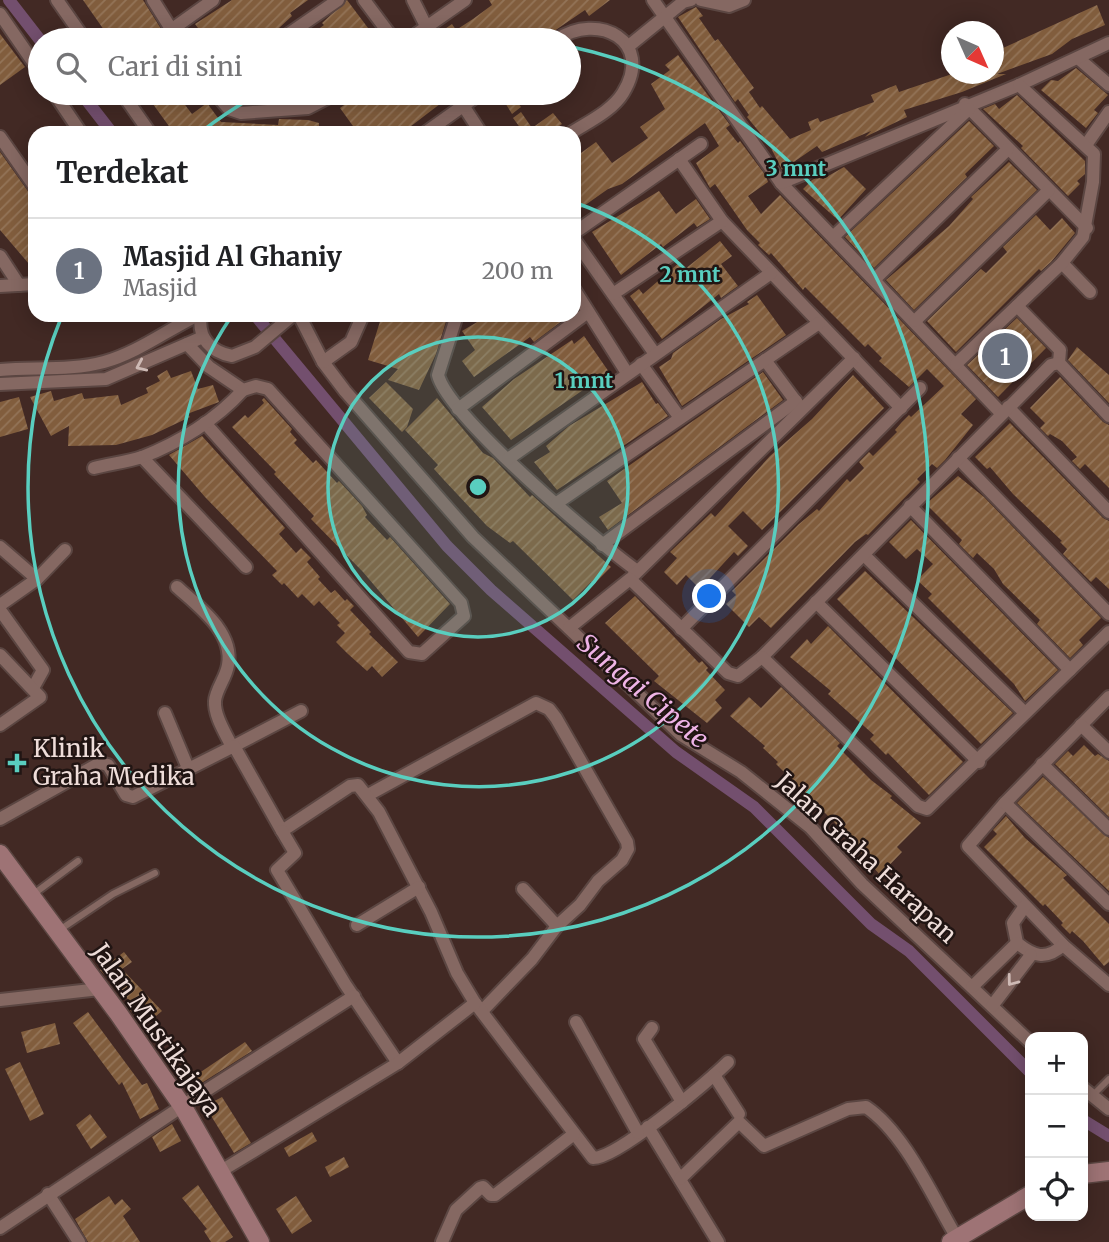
<!DOCTYPE html>
<html lang="id">
<head>
<meta charset="utf-8">
<style>
	body { margin:0; font-family:Merriweather,serif; background:#f6f6f6; color:#202124 }
	.controls { position:absolute; right:21px; bottom:21px; display:grid; overflow:hidden; border-radius:14px; box-shadow:0 4px 18px #0003 }
	.controls button { width:63px; height:63px; display:grid; place-items:center; padding:0; border:0; border-bottom:2px solid #e0e0e0; background:#fff; color:#202124; font:35px sans-serif }
	.compass { position:absolute; left:941px; top:21px; width:63px; height:63px; border-radius:50%; background:#fff; box-shadow:0 4px 18px #0003; rotate:135deg }
	.you { position:absolute; left:710px; top:597px; width:24px; height:24px; margin:-18px; border:5px solid #fff; border-radius:50%; background:#1a73e8; box-shadow:0 0 0 10px #1a73e833 }
	.badge { display:grid; place-items:center; width:46px; height:46px; border-radius:50%; background:#d93025; color:#fff; font-size:23px; font-weight:700 }
	.pin { position:absolute; translate:-50% -50%; border:4px solid #fff; box-shadow:0 2px 7px #0006 }
	.list { margin:0; padding:0; list-style:none }
	h2 { display:flex; justify-content:space-between; align-items:center; height:91px; margin:0; padding:0 28px; font-size:30px }
	h2 small { font-size:23px; font-weight:400; color:#757577 }
	.list li { display:grid; grid-template-columns:46px 1fr auto; gap:21px; align-items:center; box-sizing:border-box; height:105px; padding:0 28px; border-top:2px solid #e0e0e0 }
	.list b { display:block; font-size:26px; white-space:nowrap }
	.list p { margin:0; font-size:23px; white-space:nowrap; color:#757577 }
	.list em { font-size:23px; font-style:normal; color:#757577 }
	.icon { flex:none; width:38px; height:38px; fill:none; stroke:currentColor; stroke-width:2; stroke-linecap:round; stroke-linejoin:round }
	.map { position:relative; flex:none; width:1109px; height:1242px; overflow:hidden }
	.search { position:absolute; background:#fff; box-shadow:0 4px 18px #0003; left:28px; top:28px; width:553px; height:77px; display:flex; align-items:center; gap:18px; box-sizing:border-box; padding:0 24px; border-radius:38px; color:#757577; font-size:26px }
	.panel { position:absolute; background:#fff; box-shadow:0 4px 18px #0003; left:28px; top:126px; width:553px; height:196px; border-radius:21px }
	.map>svg:first-child { display:block }
	.lines { fill:none; stroke-linecap:round; stroke-linejoin:round }
	.canal { stroke:#734f6e; stroke-width:12 }
	.building { fill:url(#building-hatch) }
	.lane-casing { stroke:#5b4642; stroke-width:10 }
	.street-casing { stroke:#5b4642; stroke-width:16 }
	.secondary-casing { stroke:#5b4642; stroke-width:21 }
	.lane { stroke:#856862; stroke-width:6 }
	.street { stroke:#856862; stroke-width:12 }
	.secondary { stroke:#9e7375; stroke-width:18 }
	.oneway { stroke:#cebab5 }
	.ring { fill:none; stroke:#59cebf; stroke-width:3.5 }
	.poi-dot { fill:#59cebf; stroke:#211513; stroke-width:2.5 }
	.labels { text-anchor:middle; stroke-width:5; stroke-linejoin:round; paint-order:stroke }
	.poi-label { font-size:24px; fill:#eeddd9; stroke:#211513; text-anchor:start }
	.street-label { font-size:24px; fill:#eeddd9; stroke:#211513 }
	.water-label { font-size:26px; font-style:italic; fill:#efb4e7; stroke:#211513 }
	.centre { fill:#59cebf; stroke:#211513; stroke-width:3.5 }
	.ring-label { font-size:21px; text-anchor:middle; font-weight:bold; fill:#59cebf; stroke:#211513; stroke-width:5; stroke-linejoin:round; paint-order:stroke }
</style>
</head>
<body>
<div class="map">
<svg width="1109" height="1242" viewBox="0 0 1109 1242">
	<defs>
		<pattern id="building-hatch" width="6" height="6" patternUnits="userSpaceOnUse" patternTransform="scale(1.75)"><rect width="6" height="6" fill="#815d3d"/><path d="M-1 1l2-2M0 6l6-6M5 7l2-2" fill="none" stroke="#937458"/></pattern>
	</defs>
	<rect width="100%" height="100%" fill="#422924"/>
	<g class="lines">
		<g class="canal">
			<path d="M9 0 40 40"/>
			<path d="M81 93 112 133"/>
			<path d="M255 315 447 546 491 590 676 752 754 807 871 924 909 951 1030 1072"/>
			<path d="M1083 1120 1109 1136"/>
		</g>
	</g>
	<g class="building">
		<path d="M83 0H143L168 40H111Z"/>
		<path d="M232 0H308L290 13 292 16 266 40H207L195 24Z"/>
		<path d="M347 0 377 40H304L324 25 322 23Z"/>
		<path d="M489 0H610L589 16 585 10 541 40H471L468 36 464 40H429L452 24 456 30 473 19 492 5Z"/>
		<path d="M1097 5 1105 25 1072 39 1052 54 997 74H1006L962 92 904 110 907 117 865 137 871 131 822 152 817 146 782 170 769 144 747 117 749 115 738 99 735 102 678 17 696 7 703 16 699 18 715 41 718 39 754 88 749 92 760 108 762 106 790 139 811 130 808 122 818 118 820 122 874 102 871 95 896 85 899 92 952 74H993V56L1004 51 1003 48Z"/>
		<path d="M0 34 25 67 0 85Z"/>
		<path d="M678 55 730 125 726 128 738 143 740 141 766 176 768 182 748 196 761 214 780 195 976 399 961 414 973 425 945 460 937 468 932 464 917 479 920 482 868 535 866 534 855 542 771 628 759 617 749 627 726 604 736 595 732 591 799 524 817 509 819 511 847 479 850 482 864 468 859 462 869 452 873 456 897 432 895 430 902 422 909 415 911 417 944 386 927 369 909 387 879 361 882 358 868 344 865 347 805 287 803 290 771 253 769 255 758 245 760 243 747 230 715 184 710 188 696 163 719 146 705 123 622 184 608 189 574 213V158L596 142 612 163 648 138 640 127 665 109 651 84 670 70 665 65Z"/>
		<path d="M1076 68 1108 95 1094 110 1098 113 1086 128 1041 90 1051 80 1058 81Z"/>
		<path d="M145 93H176L192 114 207 103 221 122 278 125 279 119 308 120 319 123V133H179L174 127 171 129Z"/>
		<path d="M361 93H432L440 104 402 133H358L340 108Z"/>
		<path d="M499 93H530L517 102 521 107 512 114Z"/>
		<path d="M1017 95 1085 161V174L1077 181 1080 184 1068 196 1021 148 1023 146 983 109 995 104 999 109Z"/>
		<path d="M521 112 532 128 553 113 562 124 549 133H524L513 118Z"/>
		<path d="M969 121 994 146 965 174 967 177 874 268 845 237Z"/>
		<path d="M0 152 35 201V271L0 230Z"/>
		<path d="M1009 162 1037 190 914 310 886 280 949 226 973 199 971 197Z"/>
		<path d="M844 167 866 189 838 220 803 189 812 180 820 176 823 179Z"/>
		<path d="M659 191 676 214 696 199 710 219 697 227 694 223 663 247 661 244 621 275 592 232Z"/>
		<path d="M1036 215 1050 230 1062 218 1075 233 1051 262 1041 271 1039 269 956 352 927 321 981 269 986 273 1007 252 1003 247Z"/>
		<path d="M720 241 732 256 721 264 738 286 721 298 719 294 662 339 630 296 639 289 643 294 680 262 685 269Z"/>
		<path d="M757 295 786 335 682 406 659 367 671 359 673 353 721 319 749 304 747 302Z"/>
		<path d="M382 315H448L436 354 419 390 388 380 398 369 368 360Z"/>
		<path d="M489 315H558L562 321 534 342 530 337 474 377 462 361 475 350 462 331Z"/>
		<path d="M1017 318 1046 348 998 397 967 365Z"/>
		<path d="M584 336 609 372 511 440 482 407 514 379 572 340 574 344Z"/>
		<path d="M1077 347 1109 375V403L1068 360Z"/>
		<path d="M167 370 171 378 191 371 198 389 213 385 219 402 187 414 190 417 152 435 116 445 68 446 69 426 51 436 30 397 51 391 54 401 82 393 84 399 118 395 121 405 148 393 146 388 160 381 157 376Z"/>
		<path d="M763 372 783 400 608 530 599 517 622 503 607 481Z"/>
		<path d="M853 375 884 408 762 530 743 511 728 526 748 546 738 556 734 552 700 589 686 575 677 585 664 572 677 558 670 552 711 513 715 517 770 456 812 419Z"/>
		<path d="M1060 377 1103 422 1109 425V488L1085 464 1080 469 1072 461 1077 457 1062 441 1050 434 1048 436 1040 428 1045 423 1030 408Z"/>
		<path d="M386 382 413 409 407 427 402 432 369 398Z"/>
		<path d="M642 382 656 404 658 403 668 416 557 490 534 462 550 452 546 446 569 426Z"/>
		<path d="M19 397 28 429 0 437V402Z"/>
		<path d="M264 398 292 429 290 432 297 440 294 443 313 463 316 460 337 483 339 481 362 506 367 515 365 517 387 540 390 537 450 604 418 637 363 572 311 519 314 516 274 474 276 472 232 427 245 415 248 418 264 403 262 400Z"/>
		<path d="M437 398 483 453 493 458 530 497 532 495 611 567 594 584 591 582 573 600 513 541 510 543 487 526 443 479 434 469 438 465 405 430Z"/>
		<path d="M1010 423 1103 518 1109 521V589L1096 577 1091 582 1063 554 1067 549 1060 542 1062 541 1013 494 990 467 987 469 975 457Z"/>
		<path d="M202 436 285 528 279 534 296 553 301 548 311 558 307 562 320 577 318 579 331 593 335 590 345 601 347 599 354 606 350 610 371 632 369 634 398 662 382 677 372 666 367 671 348 654 336 642 345 633 337 625 340 623 319 601 314 606 302 594 298 598 284 583 282 585 272 575 277 571 205 497 169 455Z"/>
		<path d="M958 476 984 497 1101 618 1079 640 1083 645 1070 658 1037 624 1040 620 1003 584 994 569 977 553 973 558 959 544 962 540 926 504Z"/>
		<path d="M911 520 1058 670 1025 701 1014 684 928 598 932 594 917 580 933 564 917 549 906 559 889 542Z"/>
		<path d="M865 571 1013 713 981 744 837 599Z"/>
		<path d="M635 596 699 663 702 661 708 668 706 670 725 690 715 700 722 708 707 723 654 681 659 676 605 623Z"/>
		<path d="M828 626 963 762 929 795 888 753 886 755 870 739 874 735 828 694 831 691 790 657 807 639 811 644Z"/>
		<path d="M781 687 840 743 837 746 871 780 892 796 890 798 921 823 897 847 902 852 880 875 837 825 776 764 778 762 763 748 765 746 730 716 749 697 761 708Z"/>
		<path d="M1084 745 1095 756 1098 754 1109 761V817L1055 764 1068 751 1073 756Z"/>
		<path d="M1043 777 1109 838V891L1017 803Z"/>
		<path d="M1006 816 1025 838 1067 875 1063 878 1109 924V962L1104 966 1083 941 1072 931 1070 934 1061 925 1063 923 1045 904 1043 906 984 847 997 834 993 830Z"/>
		<path d="M124 952 132 962 122 969 162 1011 144 1026 130 1010 135 1007 100 970Z"/>
		<path d="M88 1012 142 1085 147 1083 159 1109 140 1119 122 1082 119 1085 73 1023Z"/>
		<path d="M55 1023 60 1044 27 1053 21 1032Z"/>
		<path d="M245 1042 252 1051 189 1091 183 1084Z"/>
		<path d="M20 1062 44 1114 30 1121 5 1069Z"/>
		<path d="M222 1097 251 1143 234 1153 205 1106Z"/>
		<path d="M90 1114 107 1137 91 1149 76 1125Z"/>
		<path d="M172 1124 181 1141 160 1152 152 1137Z"/>
		<path d="M312 1132 317 1141 289 1157 284 1148Z"/>
		<path d="M344 1157 349 1167 330 1177 325 1167Z"/>
		<path d="M198 1185 233 1237 225 1242H211L204 1231 207 1229 182 1198Z"/>
		<path d="M109 1196 115 1205 122 1199 131 1209 123 1216 140 1242H88L75 1219Z"/>
		<path d="M296 1196 312 1221 292 1234 276 1209Z"/>
	</g>
	<g class="lines">
		<defs>
			<g id="lane">
				<path d="M31 896 78 861"/>
				<path d="M58 931 113 894 155 873"/>
				<path d="M1093 1095 1109 1079"/>
			</g>
			<g id="street">
				<path d="M57 0 85 40"/>
				<path d="M153 0 178 40"/>
				<path d="M364 0 394 40"/>
				<path d="M413 0 427 28"/>
				<path d="M653 0 781 183 1002 414"/>
				<path d="M701 0 729 6 744 0"/>
				<path d="M0 14 40 72"/>
				<path d="M171 30 213 0"/>
				<path d="M280 40 338 0"/>
				<path d="M408 40 465 0"/>
				<path d="M556 40C598 11 655 41 623 93 612 111 588 122 571 133"/>
				<path d="M630 45 683 2 691 0"/>
				<path d="M1078 58 1109 85"/>
				<path d="M54 93 81 133"/>
				<path d="M122 93 150 133"/>
				<path d="M215 93 229 109 241 113 308 108 337 93"/>
				<path d="M455 93 481 133"/>
				<path d="M965 104 1087 228"/>
				<path d="M425 133 481 93"/>
				<path d="M0 137 35 187"/>
				<path d="M1086 145 1109 112"/>
				<path d="M679 159 722 221 901 408"/>
				<path d="M781 183 1019 85 1109 43"/>
				<path d="M574 233 701 144"/>
				<path d="M833 237 969 109"/>
				<path d="M574 239 655 354"/>
				<path d="M0 256 19 285"/>
				<path d="M1062 263 1090 292"/>
				<path d="M875 279 1008 149"/>
				<path d="M0 286 35 284"/>
				<path d="M574 289 627 373"/>
				<path d="M613 294 722 221"/>
				<path d="M1017 306 1060 350 1059 363"/>
				<path d="M201 315C197 338 211 352 232 356L255 347 293 315"/>
				<path d="M299 315 323 362 345 391 473 537 681 735 741 772 810 827 862 884 1030 1042"/>
				<path d="M457 315 438 375C448 416 597 542 636 570"/>
				<path d="M915 321 1049 190"/>
				<path d="M187 344 209 367 243 390 256 386 268 389 461 603 464 616 422 654 409 652 205 423"/>
				<path d="M765 360 800 407"/>
				<path d="M323 362 351 342 363 315"/>
				<path d="M641 364 680 418"/>
				<path d="M956 364 1062 263 1083 237 1093 182 1094 154 1019 85"/>
				<path d="M0 370C34 367 71 371 104 362 137 353 167 330 198 315"/>
				<path d="M0 384 106 379 203 337"/>
				<path d="M1008 407 1109 512"/>
				<path d="M458 409 588 312"/>
				<path d="M142 457 246 567"/>
				<path d="M958 458 1109 614"/>
				<path d="M508 459 771 273"/>
				<path d="M94 468C109 464 127 462 142 457 179 443 217 419 243 390"/>
				<path d="M557 503 819 323"/>
				<path d="M910 506 1070 670"/>
				<path d="M602 545 796 401"/>
				<path d="M0 547 37 579"/>
				<path d="M864 555 1025 713"/>
				<path d="M633 576 854 358"/>
				<path d="M177 587C198 606 234 632 228 665 226 678 216 689 215 701 214 716 226 734 232 747"/>
				<path d="M816 602 979 762"/>
				<path d="M0 605 37 579 65 550"/>
				<path d="M0 610 43 670 33 688"/>
				<path d="M569 628 630 579 728 673 738 676 762 657 1051 365 1059 363 1063 367 1109 416"/>
				<path d="M681 629 920 388"/>
				<path d="M0 655 40 697 0 725"/>
				<path d="M762 657 918 806 927 809 1109 632"/>
				<path d="M1109 697 1005 803 968 846 1063 945 1109 985"/>
				<path d="M165 713 188 768"/>
				<path d="M1081 725 1109 752"/>
				<path d="M234 746 301 711"/>
				<path d="M1042 764 1109 829"/>
				<path d="M368 795 536 703 549 709 556 718 627 842 628 849 622 860 598 881 580 905 557 926 532 959 482 1011"/>
				<path d="M1005 803 1109 904"/>
				<path d="M0 819 100 763 108 765 126 795 133 797 234 746 282 831 350 786 358 785 379 812 431 912 457 973 475 1003 593 1158C616 1159 708 1082 728 1062"/>
				<path d="M282 831 295 853 277 870 345 984 398 1063"/>
				<path d="M523 889 557 926"/>
				<path d="M1025 906 1013 923 1017 943C1033 956 1046 961 1063 945"/>
				<path d="M357 925 419 887"/>
				<path d="M972 987 1017 943"/>
				<path d="M0 1000 100 989"/>
				<path d="M992 1006 1031 955"/>
				<path d="M576 1022 638 1133"/>
				<path d="M652 1028 644 1039 682 1102"/>
				<path d="M714 1075 739 1114"/>
				<path d="M1083 1088 1109 1109"/>
				<path d="M648 1127 718 1242"/>
				<path d="M221 1171 398 1063 475 1003"/>
				<path d="M680 1179 739 1122 764 1146 848 1109 866 1107C905 1133 933 1198 957 1238"/>
				<path d="M48 1194 79 1242"/>
				<path d="M0 1228 199 1095 354 996"/>
				<path d="M442 1242 456 1210 480 1188 483 1187 491 1195H495L574 1134"/>
			</g>
			<g id="secondary">
				<path d="M0 854 118 1013 183 1107 260 1242"/>
				<path d="M1083 1174 1109 1171"/>
				<path d="M951 1242 1030 1195"/>
			</g>
		</defs>
		<use href="#lane" class="lane-casing"/>
		<use href="#street" class="street-casing"/>
		<use href="#secondary" class="secondary-casing"/>
		<use href="#lane" class="lane"/>
		<use href="#street" class="street"/>
		<use href="#secondary" class="secondary"/>
	</g>
	<defs><path id="oneway-chevron" d="M-2-3.5L2.5 0L-2 3.5" fill="none" stroke-width="1.6" stroke-linecap="round" stroke-linejoin="round" transform="scale(1.75)"/></defs>
	<g class="oneway">
		<use href="#oneway-chevron" transform="translate(141 366) rotate(156)"/>
		<use href="#oneway-chevron" transform="translate(1012 981) rotate(127)"/>
	</g>
	<circle cx="478" cy="487" r="150" fill="#59cebf" fill-opacity=".12"/>
	<g class="ring">
		<circle cx="478" cy="487" r="150"/>
		<path d="M576 203A300 300 0 1 1 231 317"/>
		<path d="M201 132A450 450 0 0 1 260 93M427 40A450 450 0 0 1 529 40M572 47A450 450 0 1 1 61 318"/>
	</g>
	<path class="poi-dot" d="M13.5 752.5h7v7h7v7h-7v7h-7v-7h-7v-7h7z"/>
	<g class="labels">
		<g class="poi-label">
			<text x="33" y="757">Klinik<tspan x="33" dy="28">Graha Medika</tspan></text>
		</g>
		<g class="street-label">
			<text transform="translate(866 858) rotate(43)" y="8">Jalan Graha Harapan</text>
			<text transform="translate(156 1030) rotate(55)" y="8">Jalan Mustikajaya</text>
		</g>
		<g class="water-label">
			<text transform="translate(643 691) rotate(40)" y="9">Sungai Cipete</text>
		</g>
	</g>
	<circle cx="478" cy="487" r="10" class="centre"/>
	<g class="ring-label">
		<text x="796" y="176">3 mnt</text>
		<text x="690" y="282">2 mnt</text>
		<text x="584" y="388">1 mnt</text>
	</g>
</svg>
<div class="controls">
<button>+</button>
<button>−</button>
<button><svg class="icon" aria-label="locate" viewBox="0 0 24 24"><circle cx="12" cy="12" r="6"/><path d="M12 2v4M12 18v4M2 12h4M18 12h4"/></svg></button>
</div>
<svg class="compass" viewBox="-18 -18 36 36"><path d="M0-13l5 13h-10z" fill="#e53935"/><path d="M0 13l5-13h-10z" fill="#757577"/></svg>
<div class="you"></div>
<div class="pin badge" style="left:1005px;top:356px;background:#6b7280">1</div>
<div class="search"><svg class="icon" aria-label="search" viewBox="0 0 24 24"><circle cx="10" cy="10" r="6"/><path d="M15 15l6 6"/></svg>Cari di sini</div>
<section class="panel">
<h2>Terdekat<small></small></h2>
<ul class="list">
<li><span class="badge" style="background:#6b7280">1</span><div><b>Masjid Al Ghaniy</b><p>Masjid</p></div><em>200 m</em></li>
</ul>
</section>
</div>
</body>
</html>
